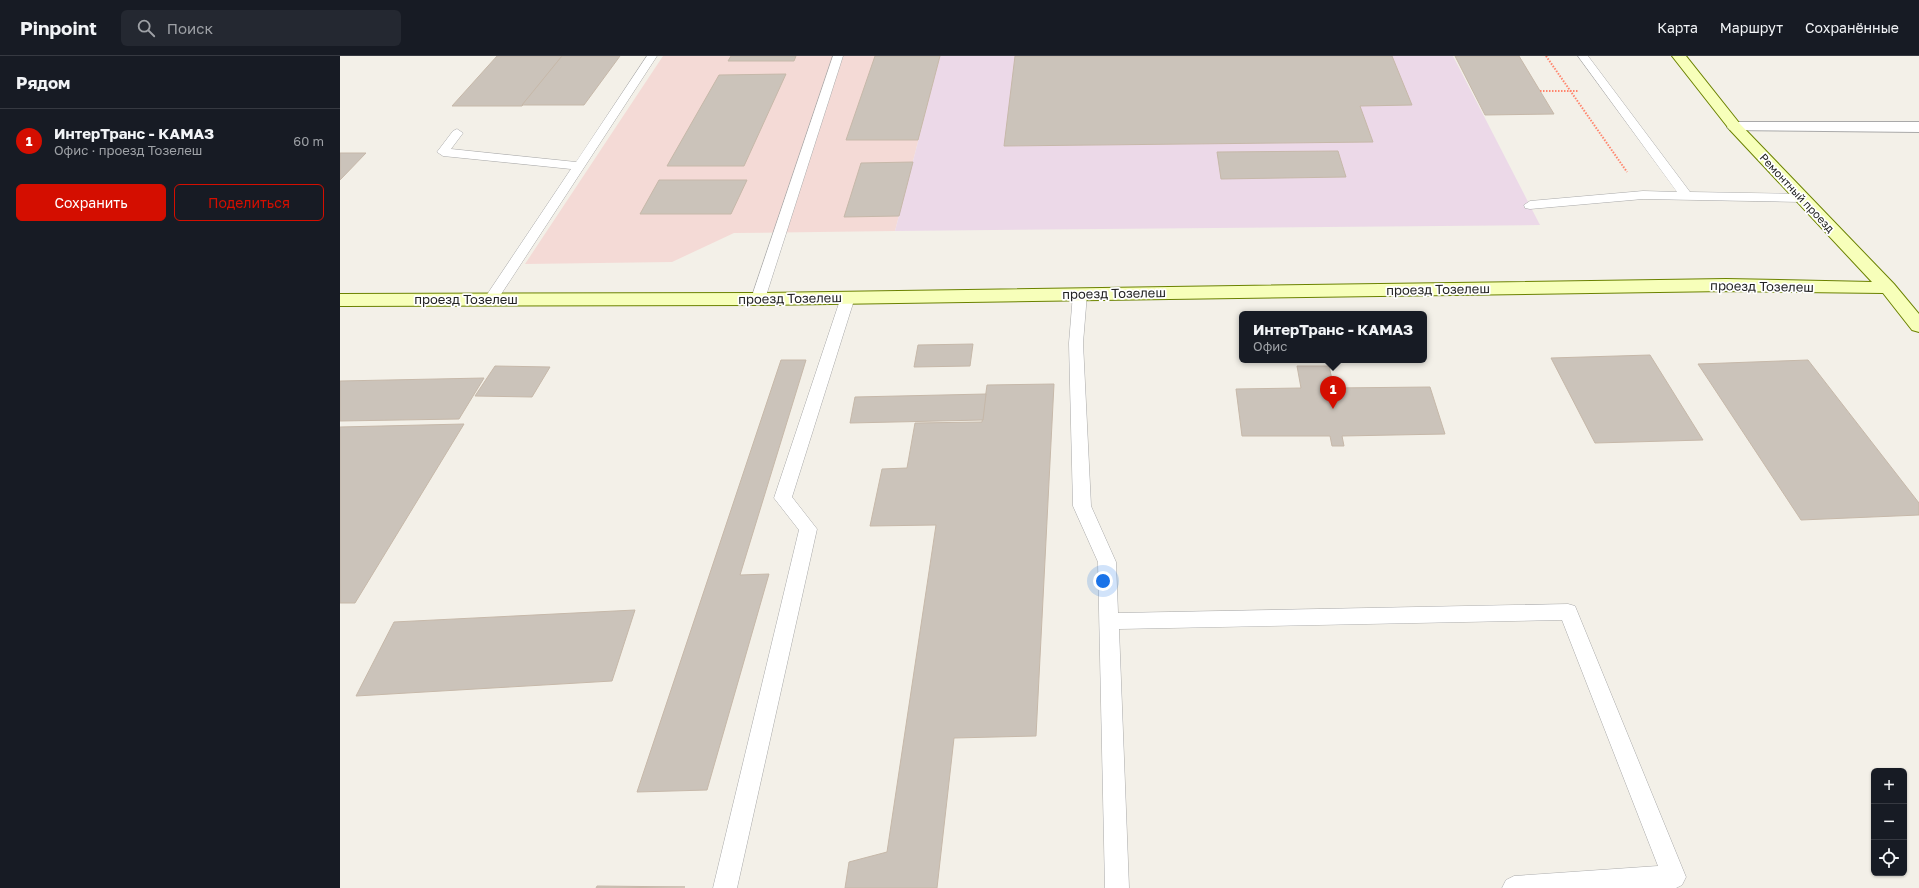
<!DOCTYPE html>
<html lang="ru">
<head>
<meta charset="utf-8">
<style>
	body { margin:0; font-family:"Golos Text",sans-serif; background:#242831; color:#f1f3f6 }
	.controls { position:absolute; right:12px; bottom:12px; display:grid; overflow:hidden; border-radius:6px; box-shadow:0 1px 3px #0004 }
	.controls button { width:36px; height:36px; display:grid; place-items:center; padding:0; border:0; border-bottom:1px solid #363941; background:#171b24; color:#f1f3f6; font:20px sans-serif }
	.you { position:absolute; left:763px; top:525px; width:14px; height:14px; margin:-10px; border:3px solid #fff; border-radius:50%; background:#1a73e8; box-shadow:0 0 0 6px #1a73e833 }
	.badge { display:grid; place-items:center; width:26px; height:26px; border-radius:50%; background:#d40e00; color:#fff; font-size:13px; font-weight:700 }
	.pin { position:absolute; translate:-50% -33px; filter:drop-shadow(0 1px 2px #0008) }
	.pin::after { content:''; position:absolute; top:21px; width:14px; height:12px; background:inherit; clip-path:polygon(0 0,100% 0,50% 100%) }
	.popup { position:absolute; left:899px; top:255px; width:188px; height:52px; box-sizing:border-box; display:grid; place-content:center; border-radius:6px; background:#171b24; filter:drop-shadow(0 1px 3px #0005); font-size:13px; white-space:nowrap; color:#9ea1a6 }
	.popup b { font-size:15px; color:#f1f3f6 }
	.popup::after { content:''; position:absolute; left:50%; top:100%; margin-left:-8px; border:8px solid transparent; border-top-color:#171b24 }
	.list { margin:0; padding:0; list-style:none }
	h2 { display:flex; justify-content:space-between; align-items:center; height:52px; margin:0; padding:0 16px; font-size:17px }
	h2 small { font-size:13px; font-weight:400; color:#9ea1a6 }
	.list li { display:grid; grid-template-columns:26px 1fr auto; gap:12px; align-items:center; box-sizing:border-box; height:64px; padding:0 16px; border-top:1px solid #363941 }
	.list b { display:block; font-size:15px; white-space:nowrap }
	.list p { margin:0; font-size:13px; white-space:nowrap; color:#9ea1a6 }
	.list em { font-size:13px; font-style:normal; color:#9ea1a6 }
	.actions { display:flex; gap:8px; padding:12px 16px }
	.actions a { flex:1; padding:9px 0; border:1px solid #d40e00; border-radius:6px; text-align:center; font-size:14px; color:#d40e00 }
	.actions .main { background:#d40e00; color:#fff }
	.icon { flex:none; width:22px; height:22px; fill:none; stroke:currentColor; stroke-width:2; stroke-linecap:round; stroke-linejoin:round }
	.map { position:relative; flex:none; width:1579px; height:832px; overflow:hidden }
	header { display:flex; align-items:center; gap:24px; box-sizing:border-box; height:56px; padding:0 20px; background:#171b24; border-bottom:1px solid #363941 }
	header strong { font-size:19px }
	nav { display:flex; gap:22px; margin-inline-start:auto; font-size:14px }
	.search { width:280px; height:36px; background:#242831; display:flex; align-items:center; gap:10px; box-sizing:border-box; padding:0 14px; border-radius:6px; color:#9ea1a6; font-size:15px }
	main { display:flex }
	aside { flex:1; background:#171b24 }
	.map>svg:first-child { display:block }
	.commercial { fill:#f4dad6 }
	.industrial { fill:#ecd9e8 }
	.building { fill:#cbc3ba; stroke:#c6b8a9 }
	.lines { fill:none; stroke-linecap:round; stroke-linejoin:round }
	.lane-casing { stroke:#a9a9a9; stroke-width:1 }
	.street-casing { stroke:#a9a9a9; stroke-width:2 }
	.secondary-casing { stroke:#6b8200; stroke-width:2 }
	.path { stroke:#ff856d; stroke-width:2; stroke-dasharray:1.5 1.5; stroke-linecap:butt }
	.lane { fill:#fff; fill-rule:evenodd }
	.street { fill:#fff; fill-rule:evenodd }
	.secondary { fill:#f7ffba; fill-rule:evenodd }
	.labels { text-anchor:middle; stroke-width:3.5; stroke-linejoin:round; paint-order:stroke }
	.far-street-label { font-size:11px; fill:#222; stroke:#fff }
	.street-label { font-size:13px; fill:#222; stroke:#fff }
</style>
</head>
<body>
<header>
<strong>Pinpoint</strong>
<div class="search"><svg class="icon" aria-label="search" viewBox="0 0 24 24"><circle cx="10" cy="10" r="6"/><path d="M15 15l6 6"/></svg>Поиск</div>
<nav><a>Карта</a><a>Маршрут</a><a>Сохранённые</a></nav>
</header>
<main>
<aside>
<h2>Рядом<small></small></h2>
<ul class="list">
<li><span class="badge">1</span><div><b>ИнтерТранс - КАМАЗ</b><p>Офис · проезд Тозелеш</p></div><em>60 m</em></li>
</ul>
<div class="actions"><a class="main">Сохранить</a><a>Поделиться</a></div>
</aside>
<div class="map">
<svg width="1579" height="832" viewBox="0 0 1579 832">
	<rect width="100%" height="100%" fill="#f3f0e8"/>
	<path class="commercial" d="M323 0H600L555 175 394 177 332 206 185 208Z"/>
	<path class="industrial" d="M600 0H1113L1200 169 555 175Z"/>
	<g class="building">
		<path d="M157 0H222L182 50H112Z"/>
		<path d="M222 0H280L244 49H182Z"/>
		<path d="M391 0H456L454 5H388Z"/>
		<path d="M535 0H600L578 84H506Z"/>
		<path d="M675 0H1052L1072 49 1020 50 1033 86 664 90Z"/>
		<path d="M1115 0H1179L1214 58 1145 59Z"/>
		<path d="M446 18 404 110H327L379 19Z"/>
		<path d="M998 95 1006 121 881 123 877 96Z"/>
		<path d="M0 97H26L0 124Z"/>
		<path d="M573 106 559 160 504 161 521 107Z"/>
		<path d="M319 124H407L391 158H300Z"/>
		<path d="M633 288 630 310 574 311 578 289Z"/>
		<path d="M1310 299 1363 384 1255 387 1211 302Z"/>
		<path d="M441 304H466L400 519 429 518 367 734 297 736Z"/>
		<path d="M1468 304 1579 447V459L1461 464 1358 308Z"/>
		<path d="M155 310 210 311 192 341 135 340Z"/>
		<path d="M957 310H989L994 332 1090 331 1105 378 1002 380 1004 390H992L990 380H902L896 333 961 332Z"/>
		<path d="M144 322 119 363 0 365V325Z"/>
		<path d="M714 328 696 680 614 682 597 832H505L509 806 547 796 596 469 530 470 542 413 567 412 575 367 642 366 647 329Z"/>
		<path d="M646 338 643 364 510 367 515 341Z"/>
		<path d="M124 368 15 547H0V371Z"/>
		<path d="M295 554 272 625 16 640 54 566Z"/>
		<path d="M257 830 345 831 256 832Z"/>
	</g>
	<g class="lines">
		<defs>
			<g id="lane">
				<path d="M307 0H317L156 246H146L144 243 231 113 103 100 97 96 113 75 117 73 123 77 111 93 236 106Z"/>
				<path d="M493 0H503L425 243 423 246H413L411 243Z"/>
				<path d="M1238 0H1248L1350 136 1461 138 1467 142 1461 146 1303 143 1190 153 1185 152 1184 149 1190 145 1303 135 1337 136Z"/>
				<path d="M740 234 745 235 747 238 743 287 751 450 776 506 778 557 1228 548 1235 550 1346 821 1342 829 1336 832H1162L1166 824 1174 820 1318 810 1222 564 779 573 789 832H765L758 506 733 450 729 287 733 238 735 235Z"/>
				<path d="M508 237 513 238 515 241 452 441 477 473 397 832H373L459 474 434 442 501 241 503 238Z"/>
			</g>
			<path id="street" d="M1395 66H1579V76L1390 74 1387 71 1390 68Z"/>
			<path id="secondary" d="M1332 0H1346L1400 68 1554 228 1579 258V276L1572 274 1543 237 1386 235 418 249 0 250V238L418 237 1386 223 1532 226 1390 74Z"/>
		</defs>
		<use href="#lane" class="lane-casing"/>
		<use href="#street" class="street-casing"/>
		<use href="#secondary" class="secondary-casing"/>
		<g class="path">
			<path d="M1206 0 1287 116"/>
			<path d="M1200 35H1238"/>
		</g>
		<use href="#lane" class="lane"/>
		<use href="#street" class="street"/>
		<use href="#secondary" class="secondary"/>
	</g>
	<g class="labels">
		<g class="far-street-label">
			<text transform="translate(1457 137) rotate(47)" y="4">Ремонтный проезд</text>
		</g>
		<g class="street-label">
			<text transform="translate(1422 230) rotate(1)" y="5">проезд Тозелеш</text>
			<text transform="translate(1098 233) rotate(-1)" y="5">проезд Тозелеш</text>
			<text transform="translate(774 237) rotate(-1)" y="5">проезд Тозелеш</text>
			<text transform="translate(450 242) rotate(-1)" y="5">проезд Тозелеш</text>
			<text x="126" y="248">проезд Тозелеш</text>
		</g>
	</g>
</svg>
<div class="controls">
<button>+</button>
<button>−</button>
<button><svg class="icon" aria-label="locate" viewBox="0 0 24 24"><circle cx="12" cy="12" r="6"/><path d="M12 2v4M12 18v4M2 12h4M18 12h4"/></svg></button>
</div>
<div class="you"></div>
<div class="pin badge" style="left:993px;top:353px">1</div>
<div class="popup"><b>ИнтерТранс - КАМАЗ</b>Офис</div>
</div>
</main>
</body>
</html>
